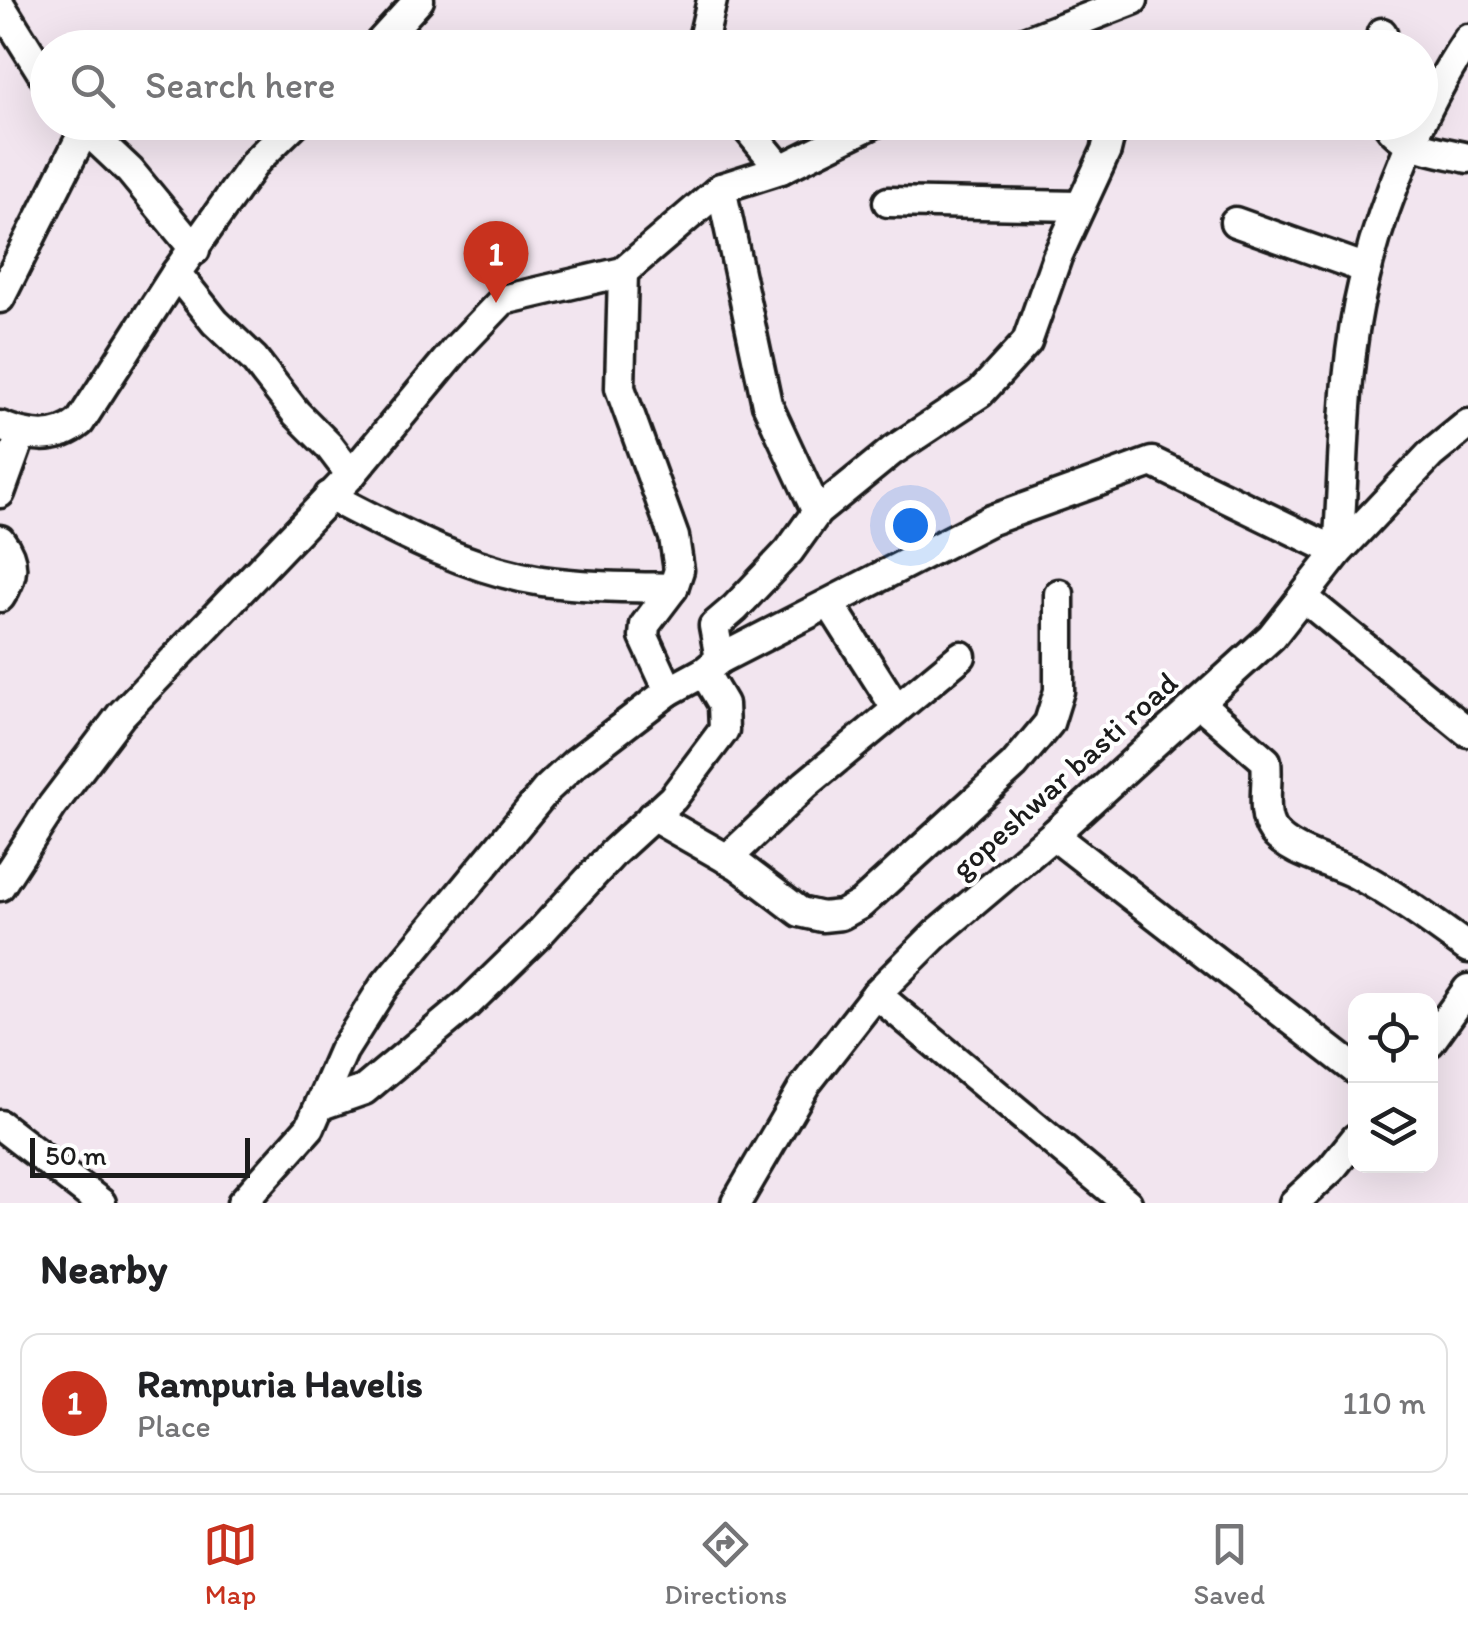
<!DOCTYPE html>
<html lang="en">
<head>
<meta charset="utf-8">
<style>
	body { margin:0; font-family:Itim,sans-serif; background:#f6f6f6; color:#202124 }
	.controls { position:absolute; right:30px; bottom:30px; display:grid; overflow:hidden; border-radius:20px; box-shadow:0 10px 40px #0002 }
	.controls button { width:90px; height:90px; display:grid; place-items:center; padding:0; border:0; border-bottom:2px solid #e0e0e0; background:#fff; color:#202124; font:50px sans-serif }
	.scale { position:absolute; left:30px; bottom:25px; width:220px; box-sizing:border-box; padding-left:10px; border:5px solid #1c1c1c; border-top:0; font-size:28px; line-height:35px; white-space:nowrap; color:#1c1c1c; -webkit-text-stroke:8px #fff; paint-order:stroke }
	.you { position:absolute; left:910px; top:525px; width:35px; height:35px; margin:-25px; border:8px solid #fff; border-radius:50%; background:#1a73e8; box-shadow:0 0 0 15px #1a73e833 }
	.badge { display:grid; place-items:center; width:65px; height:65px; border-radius:50%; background:#c8321e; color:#fff; font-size:32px; font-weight:700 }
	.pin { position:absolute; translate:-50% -82px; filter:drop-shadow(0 2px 5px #0008) }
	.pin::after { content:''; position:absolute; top:52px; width:35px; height:30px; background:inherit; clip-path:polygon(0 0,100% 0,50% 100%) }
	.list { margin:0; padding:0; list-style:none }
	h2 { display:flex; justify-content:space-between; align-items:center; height:130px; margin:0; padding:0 40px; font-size:42px }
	h2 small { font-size:32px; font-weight:400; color:#757577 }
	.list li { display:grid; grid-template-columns:65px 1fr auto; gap:30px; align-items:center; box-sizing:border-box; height:140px; margin:0 20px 20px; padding:0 20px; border:2px solid #e0e0e0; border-radius:20px }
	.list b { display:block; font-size:38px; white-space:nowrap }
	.list p { margin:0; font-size:32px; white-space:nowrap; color:#757577 }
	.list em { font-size:32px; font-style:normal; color:#757577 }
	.icon { flex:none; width:55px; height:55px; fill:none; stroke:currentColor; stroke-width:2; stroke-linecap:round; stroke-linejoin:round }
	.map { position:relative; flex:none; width:1468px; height:1203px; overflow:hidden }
	.search { position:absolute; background:#fff; box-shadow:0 10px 40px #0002; left:30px; right:30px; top:30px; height:110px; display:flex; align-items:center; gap:25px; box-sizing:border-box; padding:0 35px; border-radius:55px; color:#757577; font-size:38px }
	.sheet { height:290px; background:#fff }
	nav { display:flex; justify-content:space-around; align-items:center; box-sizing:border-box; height:140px; border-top:2px solid #e0e0e0; background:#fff; font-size:28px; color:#757577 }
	nav a { display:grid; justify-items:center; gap:5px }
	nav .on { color:#c8321e }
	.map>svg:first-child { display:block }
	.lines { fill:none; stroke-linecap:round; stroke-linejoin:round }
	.minor-casing { stroke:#1c1c1c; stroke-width:35 }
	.minor { stroke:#fff; stroke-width:28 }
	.labels { text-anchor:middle; stroke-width:8; stroke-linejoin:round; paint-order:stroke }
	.street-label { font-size:32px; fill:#1c1c1c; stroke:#fff }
</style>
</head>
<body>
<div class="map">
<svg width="1468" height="1203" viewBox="0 0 1468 1203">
	<rect width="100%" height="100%" fill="#f2e5ef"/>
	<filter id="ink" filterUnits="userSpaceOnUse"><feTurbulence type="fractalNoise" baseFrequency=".01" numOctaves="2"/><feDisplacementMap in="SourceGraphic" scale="20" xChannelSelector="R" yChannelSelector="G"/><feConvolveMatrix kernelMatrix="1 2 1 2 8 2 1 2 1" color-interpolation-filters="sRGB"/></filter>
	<g filter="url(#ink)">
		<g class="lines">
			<defs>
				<g id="minor">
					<path d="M0 5 48 82"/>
					<path d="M375 48 419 0"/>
					<path d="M701 48 712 0"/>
					<path d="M1009 48 1133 0"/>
					<path d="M1382 48V33"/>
					<path d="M78 122 130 171 195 250"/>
					<path d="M296 122 256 161 176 273 215 322 254 359 296 413 329 446 351 475"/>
					<path d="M742 122 781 169"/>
					<path d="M1387 122C1402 149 1441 151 1468 158"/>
					<path d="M721 188 767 404 817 512"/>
					<path d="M888 202 1078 206"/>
					<path d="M1235 222 1367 269"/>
					<path d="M0 298 84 131"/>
					<path d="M0 426C28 437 56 442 80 422L176 273"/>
					<path d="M0 493 21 435"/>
					<path d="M329 496C396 531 466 569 542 581 585 587 630 587 673 588"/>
					<path d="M0 540C16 561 14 576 0 597"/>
					<path d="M1303 597 1468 732"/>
					<path d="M830 604 896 708"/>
					<path d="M720 659 714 626 735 608 789 551 817 512 892 451 980 393 1027 342 1057 257 1106 151 1113 122"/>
					<path d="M669 691 704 672 720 659 991 520 1152 462 1338 552C1345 464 1342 371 1363 285 1382 203 1421 109 1468 39"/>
					<path d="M1199 703 1266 761C1269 782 1260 813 1273 831 1291 854 1331 861 1356 874 1396 895 1432 922 1468 948"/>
					<path d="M652 816 738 865 800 912 822 917 841 915 861 904 1014 765 1049 723 1059 691V594"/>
					<path d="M1053 835 1356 1070"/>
					<path d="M727 859 805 785 961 656"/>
					<path d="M0 886 52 806 121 715 351 475 456 349 503 300 623 272 721 188 781 169 876 122"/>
					<path d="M876 994 1127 1203"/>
					<path d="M1430 1042 1468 989"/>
					<path d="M321 1105 364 1090 467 1004 537 936 614 852 673 798 724 730 723 704 704 672"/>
					<path d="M0 1125 101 1203"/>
					<path d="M242 1203 310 1127 343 1051 384 986 547 789 575 763 669 691 644 637 645 625 673 588 679 570 674 537 620 388 623 272"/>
					<path d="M736 1203 805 1085 876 994 936 934 1053 835 1272 636 1338 552 1430 455 1468 424"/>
					<path d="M1294 1203 1331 1169 1356 1138"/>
				</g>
			</defs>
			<use href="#minor" class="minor-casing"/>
			<use href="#minor" class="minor"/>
		</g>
	</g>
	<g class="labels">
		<g class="street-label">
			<text transform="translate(1064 775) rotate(-42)" y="11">gopeshwar basti road</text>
		</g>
	</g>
</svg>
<div class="controls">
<button><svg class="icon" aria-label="locate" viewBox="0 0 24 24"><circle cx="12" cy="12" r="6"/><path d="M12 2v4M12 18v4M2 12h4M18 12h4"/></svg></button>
<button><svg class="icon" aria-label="layers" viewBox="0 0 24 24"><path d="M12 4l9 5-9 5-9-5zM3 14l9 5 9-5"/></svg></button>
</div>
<div class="scale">50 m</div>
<div class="you"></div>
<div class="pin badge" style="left:496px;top:303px">1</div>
<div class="search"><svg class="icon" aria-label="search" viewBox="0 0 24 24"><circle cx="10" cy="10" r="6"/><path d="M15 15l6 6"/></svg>Search here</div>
</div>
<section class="sheet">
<h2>Nearby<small></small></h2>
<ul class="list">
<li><span class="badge">1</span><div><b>Rampuria Havelis</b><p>Place</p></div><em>110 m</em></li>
</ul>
</section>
<nav>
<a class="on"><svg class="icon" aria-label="map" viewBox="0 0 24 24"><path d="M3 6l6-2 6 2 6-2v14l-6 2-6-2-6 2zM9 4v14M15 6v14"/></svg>Map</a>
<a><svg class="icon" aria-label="directions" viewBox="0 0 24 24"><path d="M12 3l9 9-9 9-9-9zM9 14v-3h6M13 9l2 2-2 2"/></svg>Directions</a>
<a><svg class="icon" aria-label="saved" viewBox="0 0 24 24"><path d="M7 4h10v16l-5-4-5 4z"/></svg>Saved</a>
</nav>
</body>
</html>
